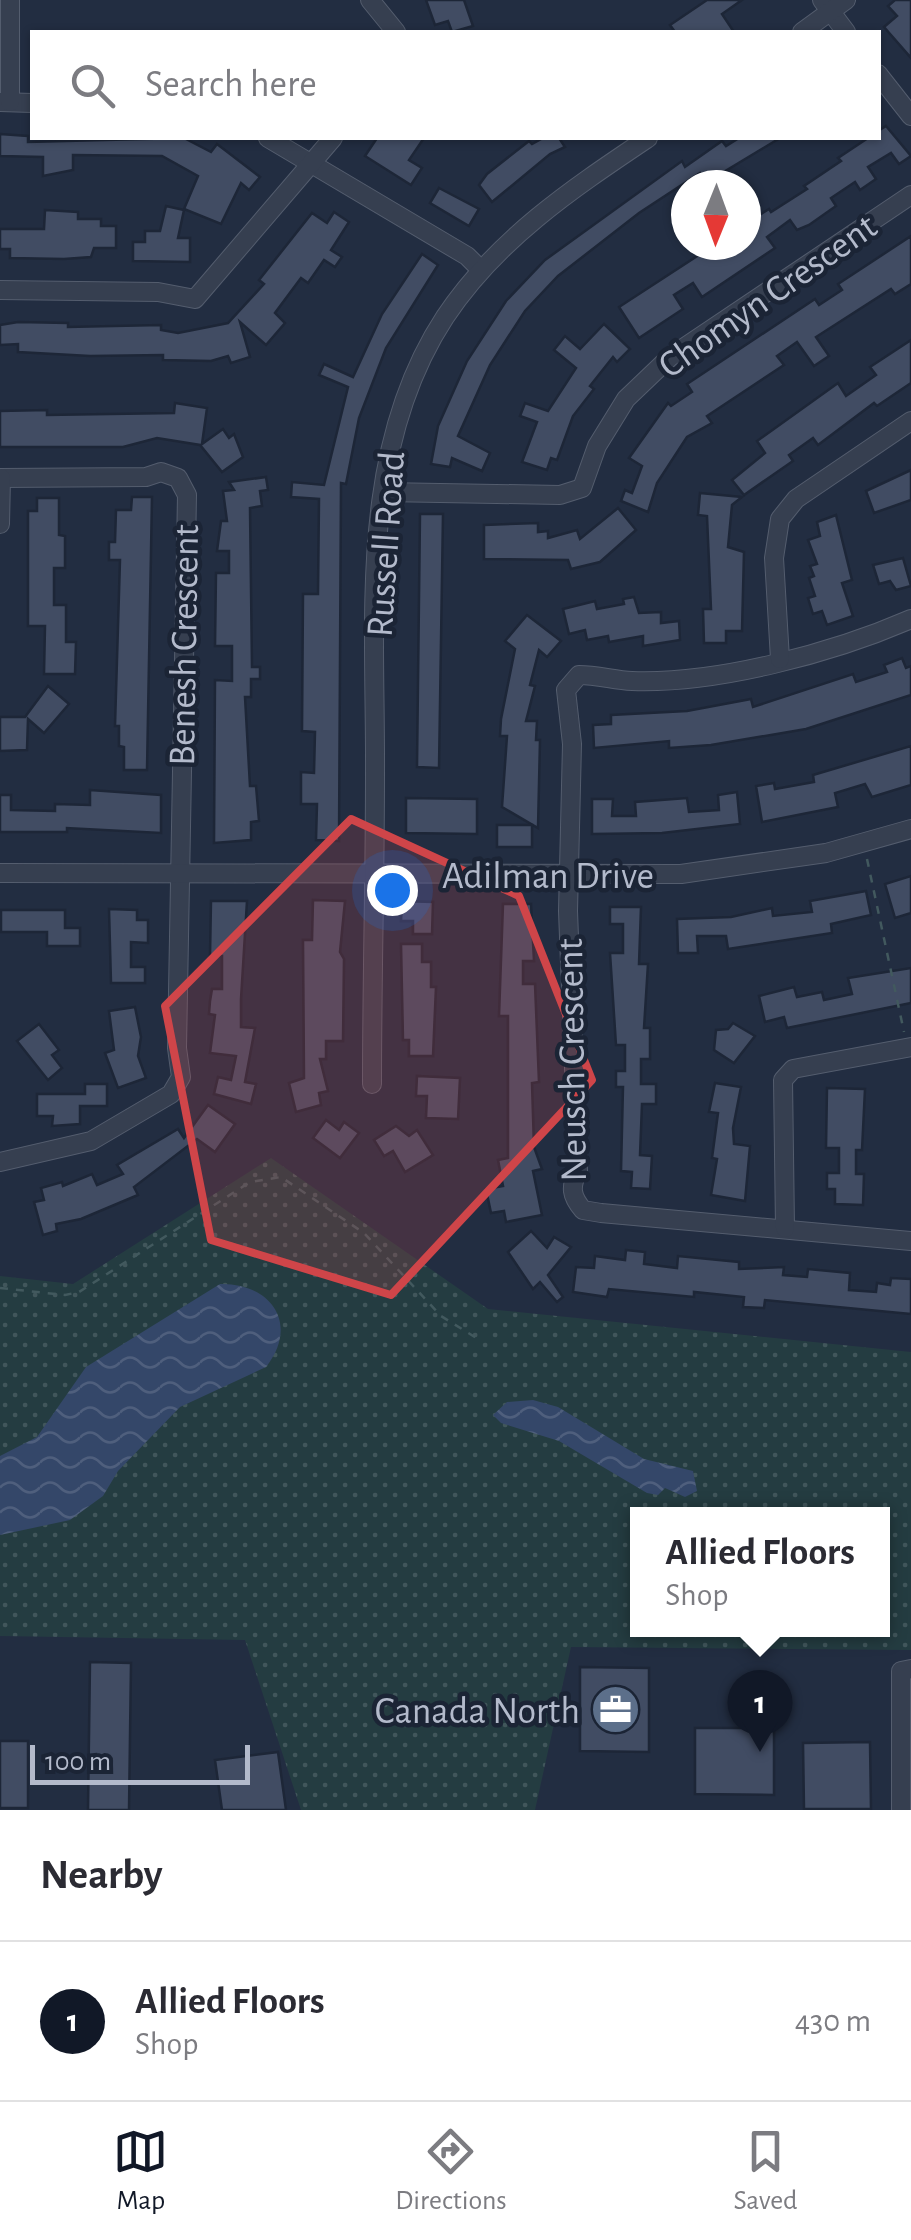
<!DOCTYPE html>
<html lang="en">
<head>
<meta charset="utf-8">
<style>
	body { margin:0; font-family:"Alegreya Sans",sans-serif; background:#f7f7f7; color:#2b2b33 }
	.compass { position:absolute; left:671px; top:170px; width:90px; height:90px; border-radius:50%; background:#fff; box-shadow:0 2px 8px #0004; rotate:181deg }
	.scale { position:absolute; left:30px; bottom:25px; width:220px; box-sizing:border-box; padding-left:10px; border:5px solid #b3bacb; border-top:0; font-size:28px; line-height:35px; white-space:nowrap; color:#b3bacb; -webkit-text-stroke:8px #1b2435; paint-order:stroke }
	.you { position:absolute; left:392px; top:890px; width:35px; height:35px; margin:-25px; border:8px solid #fff; border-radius:50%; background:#1a73e8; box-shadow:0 0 0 15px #1a73e833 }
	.badge { display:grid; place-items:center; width:65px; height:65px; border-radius:50%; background:#111827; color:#fff; font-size:32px; font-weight:700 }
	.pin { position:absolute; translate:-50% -82px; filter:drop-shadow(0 2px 5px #0008) }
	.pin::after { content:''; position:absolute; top:52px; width:35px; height:30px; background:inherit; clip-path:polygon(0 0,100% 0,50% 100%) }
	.popup { position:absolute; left:630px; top:1507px; width:260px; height:130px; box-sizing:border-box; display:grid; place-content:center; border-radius:0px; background:#fff; filter:drop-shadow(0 2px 8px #0005); font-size:32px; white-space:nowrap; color:#7c7c81 }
	.popup b { font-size:38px; color:#2b2b33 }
	.popup::after { content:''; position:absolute; left:50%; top:100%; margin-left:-20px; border:20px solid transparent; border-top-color:#fff }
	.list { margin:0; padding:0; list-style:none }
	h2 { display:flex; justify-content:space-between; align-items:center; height:130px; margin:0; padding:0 40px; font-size:42px }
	h2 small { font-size:32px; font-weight:400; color:#7c7c81 }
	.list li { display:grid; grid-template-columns:65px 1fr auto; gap:30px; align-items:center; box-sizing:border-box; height:160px; padding:0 40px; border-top:2px solid #e1e1e2 }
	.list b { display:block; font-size:38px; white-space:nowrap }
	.list p { margin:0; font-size:32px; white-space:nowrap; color:#7c7c81 }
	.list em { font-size:32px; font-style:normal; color:#7c7c81 }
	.icon { flex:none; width:55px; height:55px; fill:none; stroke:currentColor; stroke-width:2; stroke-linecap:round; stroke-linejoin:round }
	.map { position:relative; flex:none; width:911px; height:1810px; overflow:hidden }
	.search { position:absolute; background:#fff; box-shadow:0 2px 8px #0004; left:30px; right:30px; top:30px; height:110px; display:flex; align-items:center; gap:25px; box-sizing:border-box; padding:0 35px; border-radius:0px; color:#7c7c81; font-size:38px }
	.sheet { height:290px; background:#fff }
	nav { display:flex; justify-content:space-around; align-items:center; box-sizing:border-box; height:140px; border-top:2px solid #e1e1e2; background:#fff; font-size:28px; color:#7c7c81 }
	nav a { display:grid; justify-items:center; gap:5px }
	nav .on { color:#111827 }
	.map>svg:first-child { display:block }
	.grass { fill:url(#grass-dots); fill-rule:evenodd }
	.water { fill:url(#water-waves) }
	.building { fill:#414c63; stroke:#1d2637; stroke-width:2.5 }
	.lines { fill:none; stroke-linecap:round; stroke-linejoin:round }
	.minor-casing { stroke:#545d6e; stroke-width:20 }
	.path { stroke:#42595e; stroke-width:2.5; stroke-dasharray:8 8; stroke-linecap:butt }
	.minor { stroke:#363f50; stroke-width:18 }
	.marked { fill:#cf4549; fill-opacity:0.2; stroke:#cf4549; stroke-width:8; stroke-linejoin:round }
	.labels { text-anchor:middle; stroke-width:9; stroke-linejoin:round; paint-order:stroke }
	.street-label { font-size:38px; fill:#b3bacb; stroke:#1b2435 }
	.poi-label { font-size:38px; fill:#b3bacb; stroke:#1b2435; text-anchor:end }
</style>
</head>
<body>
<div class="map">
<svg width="911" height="1810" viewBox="0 0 911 1810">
	<defs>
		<pattern id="grass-dots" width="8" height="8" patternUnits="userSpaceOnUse" patternTransform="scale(2.5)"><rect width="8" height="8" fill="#243c41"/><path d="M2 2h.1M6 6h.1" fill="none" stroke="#41565b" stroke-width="1.8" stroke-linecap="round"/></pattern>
		<pattern id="water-waves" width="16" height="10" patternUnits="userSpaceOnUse" patternTransform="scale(2.5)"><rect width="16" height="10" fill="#344769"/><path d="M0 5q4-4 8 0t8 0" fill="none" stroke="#4f5f7d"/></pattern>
	</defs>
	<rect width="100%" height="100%" fill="#222d41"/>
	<path class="grass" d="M271 1158 488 1309 911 1352V1650L571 1647 535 1810H301L245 1640 0 1636V1276L73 1284ZM638 1514H882V1630H638Z"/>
	<g class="water">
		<path d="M220 1284C271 1283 300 1324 266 1367L180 1407 118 1471 103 1496 70 1520 0 1535V1456L37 1437 86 1367Z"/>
		<path d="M533 1400 558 1407 644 1459 693 1471 697 1491 685 1497 665 1488 658 1495 647 1493 559 1441 501 1423 493 1415 507 1402Z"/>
	</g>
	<g class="building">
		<path d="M426 0H464L473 26 452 32 448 21 435 25Z"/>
		<path d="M707 0H742L722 14 734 32H675L670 25Z"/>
		<path d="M895 0H911V58L884 27 897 16 888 6Z"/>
		<path d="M886 126 911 156 899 164 891 153 868 167 876 179 860 190 855 182 831 198 836 206 809 225 797 230 790 220 767 237 775 248 702 297 693 283 674 295 683 309 639 338 619 307 708 249 714 257 731 245H746V216L757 209 761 214 769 209 771 212 807 189 804 186 841 161 838 158 868 138H878V131Z"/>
		<path d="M0 134 28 136V142L184 138 211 152 217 144 260 177 249 190 241 183 221 224 184 209 198 176 162 156 73 155V170L43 176V157L0 156Z"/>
		<path d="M377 138H424L409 160 422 168 411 185 365 156Z"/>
		<path d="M543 138H559L565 147 550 154 492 202 479 185 487 174 529 141 532 144Z"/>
		<path d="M739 138H780L707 182 700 173 639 213 558 276 525 311 490 365 458 436 490 453 482 471 452 458 450 467 431 464 438 426 467 361 506 301 545 260 682 161 685 167 722 141 726 146Z"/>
		<path d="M439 188 479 209 469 226 430 203Z"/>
		<path d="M166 206 184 210 178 238H190V262L133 261V242H145V231H160Z"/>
		<path d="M45 210 78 212V219H101V226H116V248H94L91 257 64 259 10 258V249H0V229H44Z"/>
		<path d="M334 212 349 222 331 250 342 257 335 267 324 260 308 283 301 278 275 313 285 323 266 345 240 322 250 357 231 363 228 356 211 361 163 360V355L90 356 18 352V344L0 345V325L18 322 68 323V327L161 325V330L178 333 228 323 264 284 259 280 312 213 327 223Z"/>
		<path d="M911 236V284L895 294 891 289 816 337 829 356 814 366 797 342 777 356 784 365 707 416 712 423 687 437 657 483 648 512 621 501 625 490 632 493 642 466 629 458 668 403 671 406 692 392 687 384 815 299 819 305 842 290 838 284Z"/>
		<path d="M422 254 438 265 386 348 359 418 346 484 341 483 339 841 316 840 317 804H301V772L314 773 315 732 302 731 303 594H318L319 499 291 497 292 482 324 485 348 387 319 375 324 364 353 377 382 314Z"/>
		<path d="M604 324 630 349 617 362 613 357 590 386 594 389 573 416 557 460 551 458 547 470 522 462 537 422 520 416 525 403 548 411 576 368 554 350 565 336 580 349Z"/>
		<path d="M911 340V383L877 406 874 403 818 445 813 438 789 455 793 461 744 495 732 480 765 453 757 441 838 383 846 396 876 375 870 367Z"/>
		<path d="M175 403 207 408 202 444 223 429 229 438 234 434 243 457 222 472 200 445 157 438 123 447H0V411L47 410V415L174 413Z"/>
		<path d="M911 470V500L874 513 866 491Z"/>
		<path d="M266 477 268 490 260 491 262 506 250 508 252 667H260V679H251V697H245L250 786H256L259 821 251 822V840L214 843 215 680 232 681V646H215L216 573H229V551H217L221 521H227L223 491 234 490 229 482Z"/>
		<path d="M700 493 742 497 732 505 728 547 744 552 742 631H726V643H704L703 609H711L707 516 698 515Z"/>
		<path d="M132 497H152L147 770H124V747L119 746V726H115L120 560H109V542H115L116 510H131Z"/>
		<path d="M37 498H59V535L65 536V568H54V605H66V642H76L75 674H44L45 626H28V511H37Z"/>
		<path d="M618 508 636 530 600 562 571 569 568 560 484 559V525L538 523V532L548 531V538L577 530 580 539Z"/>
		<path d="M420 514H443L439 768 417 767Z"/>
		<path d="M836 515 852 580 842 583 853 616 827 625 822 611 813 614 808 598 815 596 809 578 814 576 810 566 817 564 808 540 820 536 817 522Z"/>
		<path d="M903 558 911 586 896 590 890 581 879 584 873 565Z"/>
		<path d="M634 597 639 613 661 612V623L679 621 680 640 643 646V636L609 642 608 636 587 640 585 630 569 634 563 609 595 601 597 609 624 604 623 599Z"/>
		<path d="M527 615 561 641 547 657 539 650 530 685 535 686 526 721H537L536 740H540L538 828 502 807 507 736H500L501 719 515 649 505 641Z"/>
		<path d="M902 658 906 668 911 666V695L806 729 711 745 669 748V741L594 748 593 725 611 724V715L687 711 751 699 753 707 853 674 856 682 887 672 884 665Z"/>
		<path d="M48 686 69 704 44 733 28 719 27 750 0 751V717H25Z"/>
		<path d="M911 746V785L872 797 865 784 835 793 838 807 762 822 756 786 774 783 775 789 814 782 813 775Z"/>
		<path d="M90 790 161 795V833L67 828V832H0V795H11V810L55 811V804L90 805Z"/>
		<path d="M737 792 740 824 662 833 592 834V799H613L612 816H636L635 802 687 798 689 812 719 810 718 795Z"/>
		<path d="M406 798 477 799V834L406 833Z"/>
		<rect x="497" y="825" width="35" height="22"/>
		<path d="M911 876V913L895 918 885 884Z"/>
		<path d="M866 891 871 915 831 924 832 933 728 949 726 936H697L698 953H678L677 919 731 917 772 908 773 916 812 912 810 901Z"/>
		<path d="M313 900 345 901 340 952 344 959 343 1041H326V1059H320L328 1091 319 1093 321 1105 296 1112 289 1083 304 1078 303 940H312Z"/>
		<path d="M211 901H247L241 999V1027L255 1028 245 1082 256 1084 251 1104 214 1094 218 1077 231 1080 236 1056 210 1053 215 1015 209 1014 210 1001 212 989H222V956H210Z"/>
		<path d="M402 901 433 902 432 934H413V921H401Z"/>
		<path d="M503 904H531L534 961H523V984H535L539 1082 532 1083 534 1147 542 1169 533 1171 542 1215 506 1222 504 1211 491 1213 486 1189 503 1186 498 1160 508 1158V1016H499Z"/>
		<path d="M610 907H641L639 964H648L644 1028H650V1059H641V1084H656V1104H642L640 1155 652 1156 650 1189 631 1188 632 1172 621 1171 623 1087H616V1071H625V1045H616L610 953H623V924H610Z"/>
		<path d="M109 909 137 910V920H148V943L131 942V967H145V983H111Z"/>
		<path d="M1 910H65V928H80V946H47V932H1Z"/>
		<path d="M401 944H422V962H431V987H436L433 1056H409V1040H403Z"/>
		<path d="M911 968V1003L787 1028 784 1017 765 1022 759 996 794 987 797 997 822 992 824 1000 852 994 848 978Z"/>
		<path d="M135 1007 141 1037 138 1056 146 1078 118 1088 105 1053 114 1050 109 1011Z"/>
		<path d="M733 1023 755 1036 734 1063 714 1050 716 1030 728 1029Z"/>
		<path d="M39 1024 59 1050 52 1055 62 1068 48 1080 17 1041Z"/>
		<path d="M417 1076 460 1078 458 1119 426 1118 427 1096H416Z"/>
		<path d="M715 1083 741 1087 733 1128 734 1144 750 1146 745 1201 711 1195 717 1159 712 1158 718 1113 709 1112Z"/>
		<path d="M85 1084H107V1106H80V1124L52 1126 53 1116H37V1094H85Z"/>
		<path d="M827 1088 865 1089 862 1150H856V1174H864L863 1205 835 1204V1189H827V1173H839V1148H826Z"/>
		<path d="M208 1105 235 1124 215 1152 197 1139 134 1187 138 1195 81 1219 56 1224 57 1231 43 1235 34 1202 44 1200 41 1188 62 1182 63 1186 92 1174 97 1185 123 1174 117 1165 178 1129 184 1138Z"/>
		<path d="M326 1120 339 1130 344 1122 359 1133 340 1158 313 1138Z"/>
		<path d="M396 1126 409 1136 417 1130 433 1155 405 1172 393 1151 384 1156 374 1140Z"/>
		<path d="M531 1231 547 1248 554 1237 571 1247 548 1275 563 1297 557 1302 540 1282 533 1289 508 1252Z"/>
		<path d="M626 1250 645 1252 644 1264 677 1268 678 1256 739 1262V1269L784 1267 783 1275 807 1277 808 1269 850 1273 849 1290 876 1292 877 1283 890 1285 891 1278 911 1279V1314L765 1300 764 1308 743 1307 744 1297 694 1292V1297L609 1289 607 1297 573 1292 576 1267 594 1268 595 1256 625 1260Z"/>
		<path d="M90 1662 131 1663 129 1810H88Z"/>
		<path d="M580 1667 649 1668V1752L580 1751Z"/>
		<path d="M695 1728H774V1795L695 1794Z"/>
		<rect x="0" y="1741" width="28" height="67"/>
		<path d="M870 1742 871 1809H804L803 1743Z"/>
		<path d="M278 1752 286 1810H222L215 1760Z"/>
	</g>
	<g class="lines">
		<defs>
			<g id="minor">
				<path d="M370 0 396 32"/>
				<path d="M822 0 846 32"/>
				<path d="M802 32 846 0"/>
				<path d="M878 74 911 116"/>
				<path d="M0 102 32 103"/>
				<path d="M10 102V0"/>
				<path d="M268 138 467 256 481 270"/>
				<path d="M0 290 158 292 195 299 333 138"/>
				<path d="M0 478 146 477 161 472 178 478 187 495 177 1048 181 1077 171 1094 91 1141 0 1162"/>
				<path d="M384 492 560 495 582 488 597 446 626 399 670 357 911 195"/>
				<path d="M0 524 1 478"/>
				<path d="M911 619C833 653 717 684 632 681 614 680 597 675 579 675L566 690 572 744 568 911 578 1171C570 1187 571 1196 583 1210L601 1213 911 1241"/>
				<path d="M780 659 774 558 780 519 796 499 911 421"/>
				<path d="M0 873 681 874 826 853 911 829"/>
				<path d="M372 1084C372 981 375 877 375 774 376 620 357 451 445 317 497 239 572 189 648 138"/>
				<path d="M785 1228 783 1080 793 1069 911 1047"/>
				<path d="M901 1810V1671L911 1669"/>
			</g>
		</defs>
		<use href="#minor" class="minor-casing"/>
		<g class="path">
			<path d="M867 859 904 1032"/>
			<path d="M0 1288 65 1295 79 1292 250 1182 281 1177 364 1233 441 1316 478 1339"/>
		</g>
		<use href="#minor" class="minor"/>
	</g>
	<path class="marked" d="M351 819 519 896 592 1080 391 1295 211 1240 165 1006Z"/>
	<defs>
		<symbol id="office-disc" viewBox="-11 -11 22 22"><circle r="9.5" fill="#5c6f8a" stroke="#1b2435"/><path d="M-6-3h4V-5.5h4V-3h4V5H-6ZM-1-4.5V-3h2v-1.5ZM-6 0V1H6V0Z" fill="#fff"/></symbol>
	</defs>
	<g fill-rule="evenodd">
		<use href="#office-disc" x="588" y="1682" width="55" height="55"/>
	</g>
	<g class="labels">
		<g class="street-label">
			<text transform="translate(767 295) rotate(-35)" y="13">Chomyn Crescent</text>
			<text transform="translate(385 544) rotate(-86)" y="13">Russell Road</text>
			<text transform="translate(183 645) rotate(-89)" y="13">Benesh Crescent</text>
			<text x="548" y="888">Adilman Drive</text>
			<text transform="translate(571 1060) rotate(-91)" y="13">Neusch Crescent</text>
		</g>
		<g class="poi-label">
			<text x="580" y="1723">Canada North</text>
		</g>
	</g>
</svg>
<svg class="compass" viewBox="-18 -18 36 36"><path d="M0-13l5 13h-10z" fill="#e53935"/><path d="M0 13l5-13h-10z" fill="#7c7c81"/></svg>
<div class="scale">100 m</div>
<div class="you"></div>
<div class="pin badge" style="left:760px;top:1752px">1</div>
<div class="popup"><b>Allied Floors</b>Shop</div>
<div class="search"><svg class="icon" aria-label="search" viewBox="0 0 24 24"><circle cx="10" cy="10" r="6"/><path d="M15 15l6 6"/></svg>Search here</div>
</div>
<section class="sheet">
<h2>Nearby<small></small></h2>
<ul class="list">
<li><span class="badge">1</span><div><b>Allied Floors</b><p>Shop</p></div><em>430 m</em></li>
</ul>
</section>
<nav>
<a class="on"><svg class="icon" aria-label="map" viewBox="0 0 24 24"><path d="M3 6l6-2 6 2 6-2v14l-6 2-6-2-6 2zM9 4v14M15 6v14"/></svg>Map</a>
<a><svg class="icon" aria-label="directions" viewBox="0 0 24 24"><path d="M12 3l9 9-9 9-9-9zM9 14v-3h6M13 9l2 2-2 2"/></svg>Directions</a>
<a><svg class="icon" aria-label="saved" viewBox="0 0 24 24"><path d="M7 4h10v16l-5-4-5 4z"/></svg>Saved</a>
</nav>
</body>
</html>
